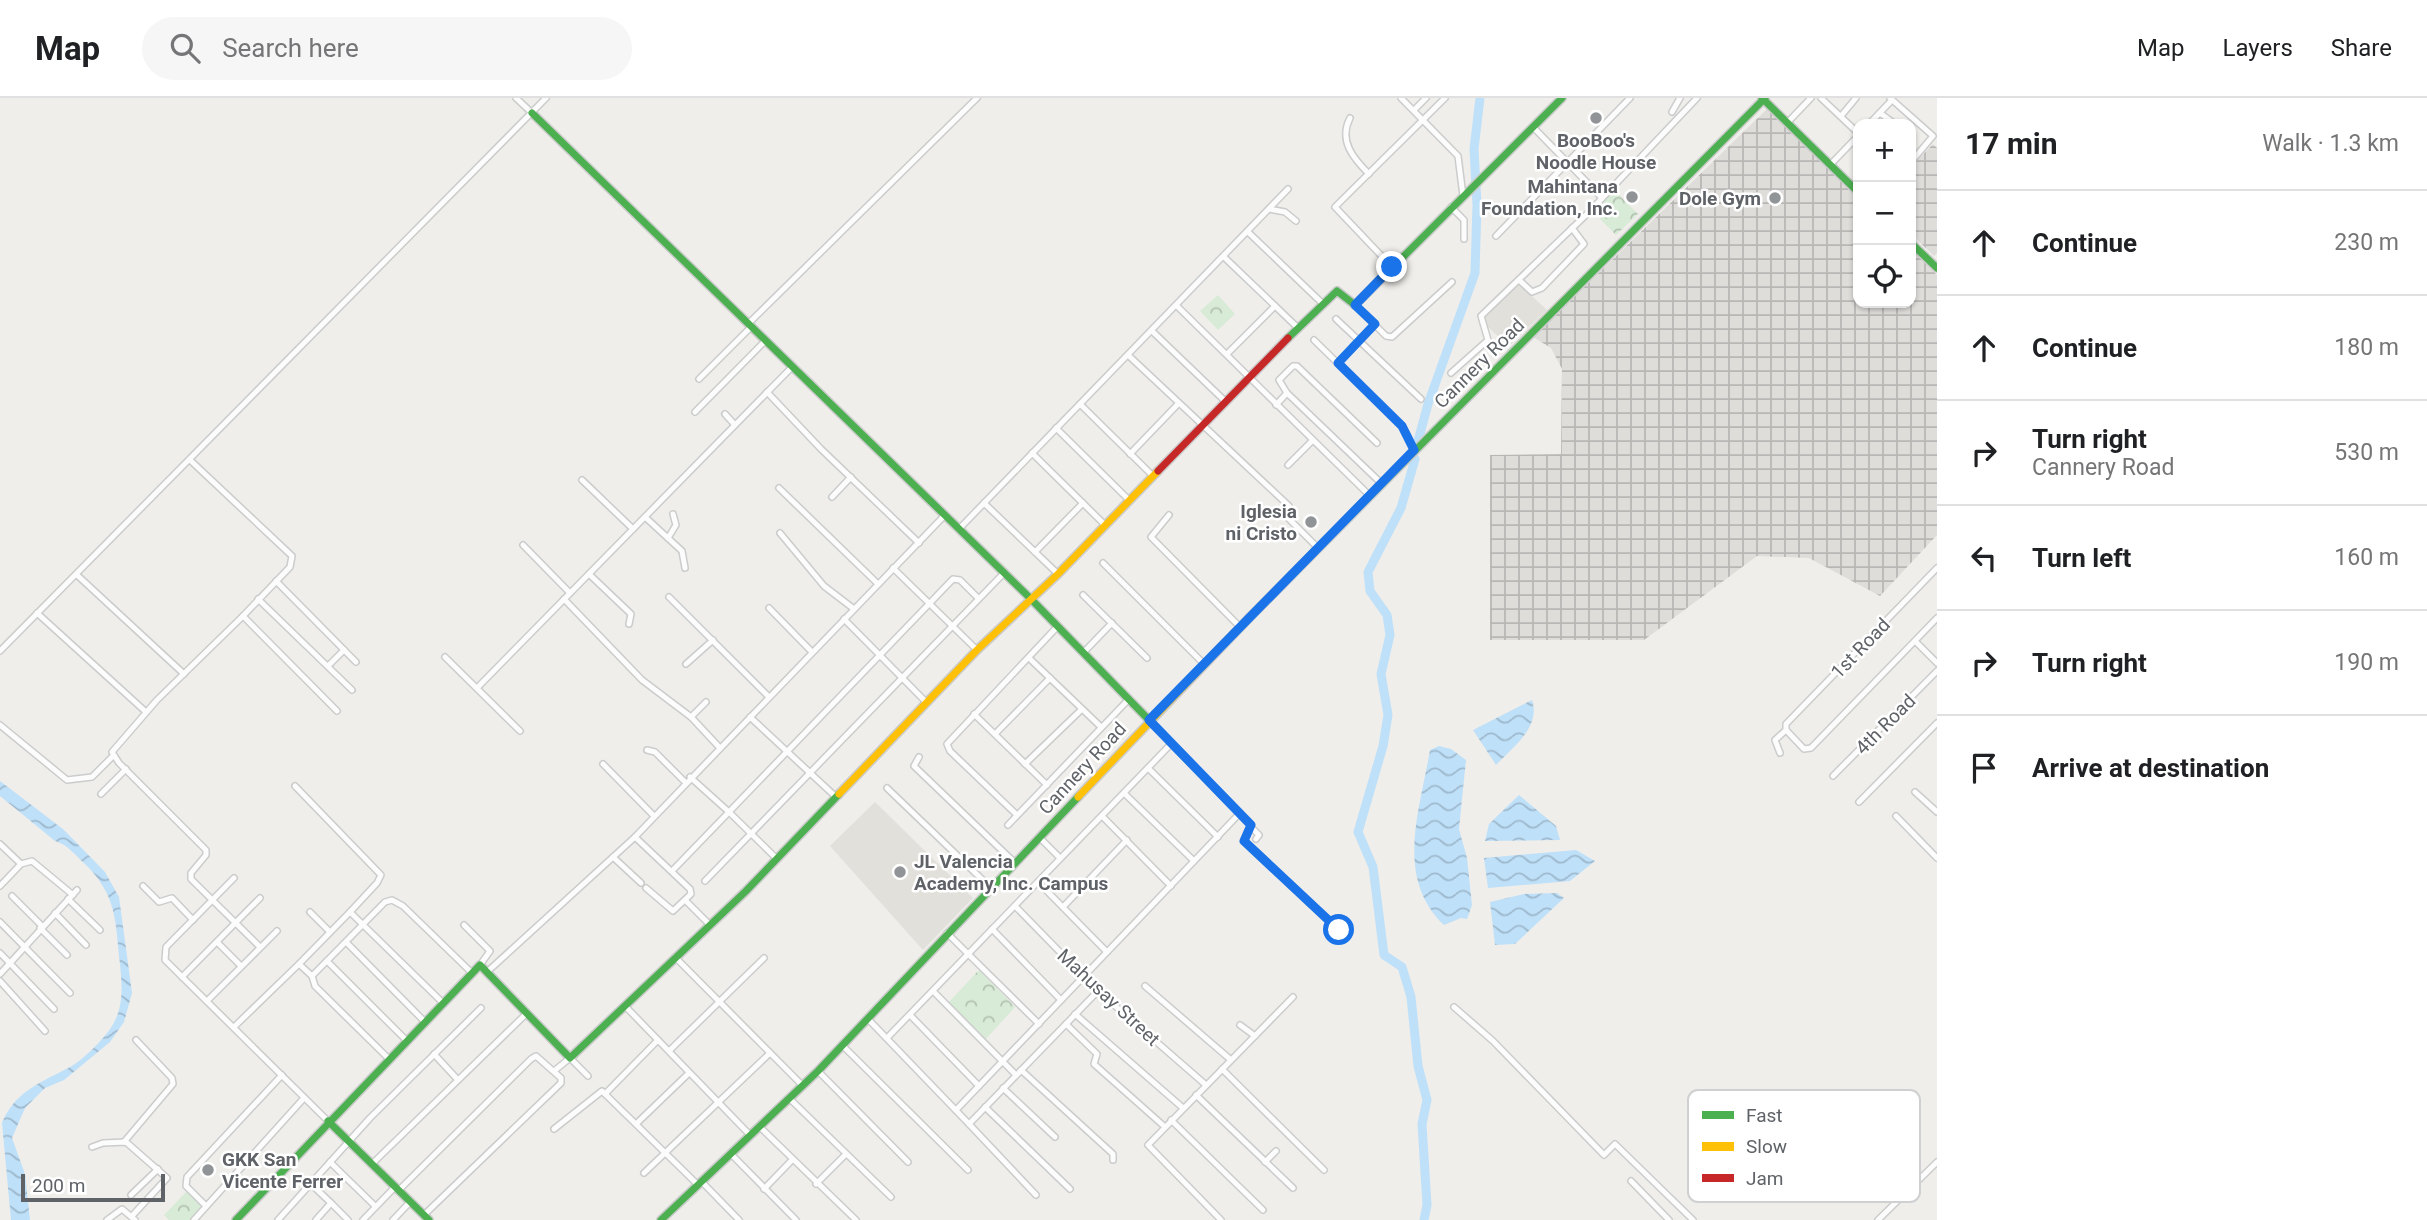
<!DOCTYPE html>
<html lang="en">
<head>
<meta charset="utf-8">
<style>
	body { margin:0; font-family:Roboto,sans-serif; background:#f6f6f6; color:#202124 }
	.controls { position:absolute; right:21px; top:21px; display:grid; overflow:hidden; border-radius:14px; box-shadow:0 2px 5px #0004 }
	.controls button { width:63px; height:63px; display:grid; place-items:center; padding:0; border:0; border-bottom:2px solid #e0e0e0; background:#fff; color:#202124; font:35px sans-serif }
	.scale { position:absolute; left:21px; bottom:18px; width:144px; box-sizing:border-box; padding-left:7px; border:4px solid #5f6368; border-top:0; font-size:19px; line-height:24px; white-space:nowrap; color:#5f6368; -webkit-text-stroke:5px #fff; paint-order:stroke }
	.stop { position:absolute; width:21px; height:21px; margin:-16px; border:5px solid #1a73e8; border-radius:50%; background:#fff }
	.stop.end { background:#1a73e8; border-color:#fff; box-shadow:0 2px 7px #0008 }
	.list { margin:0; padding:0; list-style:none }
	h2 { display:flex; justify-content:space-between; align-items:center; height:91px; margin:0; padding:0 28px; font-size:30px }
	h2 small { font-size:23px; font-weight:400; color:#757577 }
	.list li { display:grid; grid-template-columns:46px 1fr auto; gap:21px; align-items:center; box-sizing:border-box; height:105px; padding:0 28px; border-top:2px solid #e0e0e0 }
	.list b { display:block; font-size:26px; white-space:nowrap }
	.list p { margin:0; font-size:23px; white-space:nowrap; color:#757577 }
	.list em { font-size:23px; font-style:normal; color:#757577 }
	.icon { flex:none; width:38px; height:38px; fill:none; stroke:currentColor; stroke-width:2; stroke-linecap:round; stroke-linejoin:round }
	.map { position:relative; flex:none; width:1937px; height:1122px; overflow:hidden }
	header { display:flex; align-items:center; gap:42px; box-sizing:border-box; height:98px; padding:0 35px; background:#fff; border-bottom:2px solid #e0e0e0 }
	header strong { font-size:33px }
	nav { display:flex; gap:38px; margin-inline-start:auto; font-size:24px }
	.search { width:490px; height:63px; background:#f6f6f6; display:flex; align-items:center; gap:18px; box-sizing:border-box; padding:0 24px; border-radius:38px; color:#757577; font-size:26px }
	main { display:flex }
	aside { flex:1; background:#fff }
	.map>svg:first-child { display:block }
	.industrial { fill:url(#industrial-grid) }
	.education { fill:#e2e0da }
	.park { fill:url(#park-crowns) }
	.water { fill:url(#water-waves) }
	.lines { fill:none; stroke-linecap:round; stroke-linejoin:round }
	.river { stroke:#bfe0f9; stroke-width:9 }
	.street-casing { stroke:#cbcccc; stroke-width:8 }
	.fast-casing { stroke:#cacacb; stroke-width:10 }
	.slow-casing { stroke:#cacacb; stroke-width:10 }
	.jam-casing { stroke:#cacacb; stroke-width:10 }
	.street { stroke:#fdfcfc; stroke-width:5 }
	.fast { stroke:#4caf50; stroke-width:7 }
	.slow { stroke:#ffc107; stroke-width:7 }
	.jam { stroke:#c62828; stroke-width:7 }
	.route { stroke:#1a73e8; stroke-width:9 }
	.poi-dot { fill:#919496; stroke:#fff; stroke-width:2.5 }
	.labels { text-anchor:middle; stroke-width:5; stroke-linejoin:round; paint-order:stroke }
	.poi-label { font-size:19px; font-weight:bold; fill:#5f6368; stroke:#fff; text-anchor:end }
	.street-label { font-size:19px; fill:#5f6368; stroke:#fff }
	.key { fill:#fff; stroke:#cfd0d2; stroke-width:2 }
	.key-label { font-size:19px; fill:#5f6368 }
</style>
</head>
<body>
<header>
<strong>Map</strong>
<div class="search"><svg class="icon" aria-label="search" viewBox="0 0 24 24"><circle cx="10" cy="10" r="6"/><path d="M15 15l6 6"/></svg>Search here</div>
<nav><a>Map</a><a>Layers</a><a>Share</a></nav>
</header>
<main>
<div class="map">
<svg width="1937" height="1122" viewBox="0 0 1937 1122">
	<defs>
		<pattern id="industrial-grid" width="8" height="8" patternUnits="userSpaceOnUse" patternTransform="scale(1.75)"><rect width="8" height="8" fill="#dfddda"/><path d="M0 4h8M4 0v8" fill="none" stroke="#b8b7b5"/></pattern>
		<pattern id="park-crowns" width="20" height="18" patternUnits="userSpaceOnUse" patternTransform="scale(1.75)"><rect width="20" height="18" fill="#d8ebd6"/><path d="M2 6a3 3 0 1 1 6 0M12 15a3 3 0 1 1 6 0" fill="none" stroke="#b2c2b1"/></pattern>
		<pattern id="water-waves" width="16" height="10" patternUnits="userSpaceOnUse" patternTransform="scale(1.75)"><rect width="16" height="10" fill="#bfe0f9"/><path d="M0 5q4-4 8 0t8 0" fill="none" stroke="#9eb9cd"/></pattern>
	</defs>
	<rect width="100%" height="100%" fill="#efeeea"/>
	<g class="industrial">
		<path d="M1768 10 1858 99V205H1911V151L1937 177V437L1880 498 1809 460 1757 458 1644 542H1490V357L1561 356 1562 271 1551 250 1533 239Z"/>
		<path d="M1933 46 1937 50V155L1934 158 1911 136V69Z"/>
	</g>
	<g class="education">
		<path d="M1518 185 1547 212 1509 248 1480 222Z"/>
		<path d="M875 704 973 800 923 852 830 748Z"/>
	</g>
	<g class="park">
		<path d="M1614 92 1638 116 1616 137 1592 113Z"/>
		<path d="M1218 197 1235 216 1218 232 1200 213Z"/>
		<path d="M979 872 1015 909 985 942 948 905Z"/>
		<path d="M187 1093 202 1108 189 1122H169L164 1117Z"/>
	</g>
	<g class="water">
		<path d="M1532 602C1541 629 1513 649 1496 667L1473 632Z"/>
		<path d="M1439 648 1451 651 1466 662 1459 731 1467 760 1472 807 1467 821 1461 820 1444 827C1394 779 1420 712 1430 652Z"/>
		<path d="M0 683 63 731 105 774 119 799 132 895 124 924 110 944 64 982 45 990 25 1010 12 1040 25 1076 30 1122H11L2 1025C15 993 42 984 70 969 84 961 103 942 112 928 124 909 122 888 120 866 115 823 118 798 84 765 74 756 68 747 55 743L0 698Z"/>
		<path d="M1519 697 1556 728 1560 742 1485 743 1489 726Z"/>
		<path d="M1576 752 1595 763 1570 783 1488 790 1484 760Z"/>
		<path d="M1557 795 1564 800 1515 846 1495 847 1490 804 1524 796Z"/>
	</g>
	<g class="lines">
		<g class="river">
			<path d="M1418 343 1428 306 1475 175 1477 107 1474 51 1480 0"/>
			<path d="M1415 361 1401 410 1368 474 1370 493 1387 517 1390 537 1381 576 1388 617 1383 648 1358 734 1373 769 1384 857 1402 869 1411 899 1418 968 1427 1002 1422 1026 1427 1107 1424 1122"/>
		</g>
		<defs>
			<g id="street">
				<path d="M516 0 532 15"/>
				<path d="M1401 0 1458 58 1463 98"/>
				<path d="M1821 0 1858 35"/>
				<path d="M1890 0 1933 38 1911 64"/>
				<path d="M1414 12 1426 0"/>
				<path d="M1672 14 1680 0"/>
				<path d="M1880 15 1895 26"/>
				<path d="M1841 18 1856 0"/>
				<path d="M1350 20C1338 43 1354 61 1369 76"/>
				<path d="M1788 24 1811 0"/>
				<path d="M1869 26 1892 2"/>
				<path d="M1533 29 1602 100"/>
				<path d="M1830 67 1858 38"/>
				<path d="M1451 109 1464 122V141"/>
				<path d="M1269 111 1285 114 1296 123"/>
				<path d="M1248 134 1322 205"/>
				<path d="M1496 138 1630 0"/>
				<path d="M1224 159 1298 230"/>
				<path d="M1392 169 1335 109 1445 0"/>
				<path d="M1519 182 1532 194 1542 190 1584 146 1572 130"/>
				<path d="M1355 207 1386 238 1392 239 1452 184"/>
				<path d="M1177 208 1370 398"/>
				<path d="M1336 221 1421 301"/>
				<path d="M749 225 977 0"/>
				<path d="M1152 233 1226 304"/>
				<path d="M1314 242 1402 328 1414 352"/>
				<path d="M1227 256 1275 208"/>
				<path d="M1128 257 1289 408 1286 418 1318 450"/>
				<path d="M1338 265 1375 226"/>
				<path d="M1451 275 1488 242 1481 218 1590 113 1697 0"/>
				<path d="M699 281 752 228"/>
				<path d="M767 294 821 351 919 445"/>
				<path d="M1287 295 1382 386"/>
				<path d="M1080 306 1153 378"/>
				<path d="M1276 307 1287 295 1279 282 1293 268H1297L1377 345"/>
				<path d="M695 314 766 242"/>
				<path d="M725 316 735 327"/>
				<path d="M1056 330 1129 402"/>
				<path d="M1032 355 1105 427"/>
				<path d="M1130 356 1178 306"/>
				<path d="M190 362 292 458 290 469 243 518"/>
				<path d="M1288 367 1313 342"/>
				<path d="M582 382 633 431"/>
				<path d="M779 390 878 486"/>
				<path d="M832 399 851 379"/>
				<path d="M984 405 1058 476"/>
				<path d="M1169 417 1151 439 1240 529"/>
				<path d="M645 419 682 453 685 470"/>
				<path d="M959 431 1288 91"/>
				<path d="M780 435 824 488 854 511"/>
				<path d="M668 440 676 427 673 416"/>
				<path d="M523 447 570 495"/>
				<path d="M1035 454 1083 405"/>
				<path d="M1103 465 1204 566"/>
				<path d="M893 470 977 552"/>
				<path d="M589 476 631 516 629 526"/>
				<path d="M77 477 184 576"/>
				<path d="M276 483 356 564"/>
				<path d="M1083 497 1147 560"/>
				<path d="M669 499 769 599"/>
				<path d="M258 501 352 592"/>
				<path d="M564 501 642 582 691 619 719 649"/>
				<path d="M769 510 812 554"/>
				<path d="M37 515 146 614"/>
				<path d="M844 521 927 605"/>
				<path d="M1916 544 1937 565"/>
				<path d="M0 553 546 0"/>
				<path d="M1083 555 1112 525"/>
				<path d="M445 559 520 633"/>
				<path d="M1029 560 1101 629"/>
				<path d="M686 566 713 542"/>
				<path d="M328 568 344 552"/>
				<path d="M477 590 793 268"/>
				<path d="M974 616 1047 687"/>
				<path d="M691 619 706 604"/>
				<path d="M750 619 836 699"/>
				<path d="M1149 622 1251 727 1244 743 1339 832"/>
				<path d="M0 627 67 682 92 679 113 658"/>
				<path d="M1786 632 1804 651 1811 650 1937 520"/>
				<path d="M995 636 1050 580"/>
				<path d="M647 652 655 654 685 684"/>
				<path d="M1780 655 1775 642 1786 632V626L1937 470"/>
				<path d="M919 659 914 668 1014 764"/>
				<path d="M603 666 654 718"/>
				<path d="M1025 666 1082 611"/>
				<path d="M1148 670 1218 739"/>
				<path d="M1833 678 1937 573"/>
				<path d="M295 688 381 777 377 785 350 814 443 905"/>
				<path d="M887 690 990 789"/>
				<path d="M1915 694 1937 714"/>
				<path d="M1124 695 1194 763"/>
				<path d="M101 696 126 671"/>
				<path d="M1859 704 1937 625"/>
				<path d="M1017 717 950 653 947 646 1057 529"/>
				<path d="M1102 718 1171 788"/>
				<path d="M1896 718 1937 760"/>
				<path d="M1008 727 1129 601"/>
				<path d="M1252 730 1259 737 1256 741"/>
				<path d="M635 739 690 791 691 796 673 813 646 790"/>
				<path d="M1039 739 1060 760"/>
				<path d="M0 746 21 766 32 763 73 797"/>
				<path d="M613 759 641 785"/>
				<path d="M777 761 729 714 953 481 960 482 978 500"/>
				<path d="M672 773 729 714 690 679"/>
				<path d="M234 780 166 849 165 862 328 1023"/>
				<path d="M705 783 1004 475"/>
				<path d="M1038 784 1107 854"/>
				<path d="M0 788 21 766"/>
				<path d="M143 788 159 804 172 800 193 822"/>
				<path d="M12 798 42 828"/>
				<path d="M68 801 100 832"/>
				<path d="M686 803 709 826"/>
				<path d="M1015 808 1098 893 1206 987"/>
				<path d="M1063 809 1127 742"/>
				<path d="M310 814 330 834"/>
				<path d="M55 815 86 847"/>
				<path d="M0 824 70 895"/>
				<path d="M464 827 490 853 480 867"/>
				<path d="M40 830 67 857"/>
				<path d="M992 831 1061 902"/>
				<path d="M947 835 1039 926"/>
				<path d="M217 844 241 868"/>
				<path d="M346 844 424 923"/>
				<path d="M260 849 191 781V775L206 757V752L119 665 112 654 157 602 243 518 337 613"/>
				<path d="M0 855 54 911"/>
				<path d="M675 859 803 988"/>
				<path d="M327 863 406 942"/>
				<path d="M299 866 350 814"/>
				<path d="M487 874 635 739 945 417"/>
				<path d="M0 876 77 792"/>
				<path d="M182 879 260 800"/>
				<path d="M0 883 45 933"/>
				<path d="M1145 888 1231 962"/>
				<path d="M934 894 1016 977"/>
				<path d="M207 903 277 833"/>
				<path d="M625 908 750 1037"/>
				<path d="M1454 909 1493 943 1604 1057 1615 1046 1693 1122"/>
				<path d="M1075 916 1183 1010"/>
				<path d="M910 917 979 988"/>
				<path d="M868 921 969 1026 1098 893"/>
				<path d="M1066 926 1097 956 1094 966 1165 1029"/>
				<path d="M1240 927 1255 938"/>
				<path d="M234 929 299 866 312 878"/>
				<path d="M887 940 1171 646"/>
				<path d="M843 948 968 1072"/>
				<path d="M669 953 764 860"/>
				<path d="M434 956 458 982"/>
				<path d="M388 960 315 888 312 878 385 804 392 802 403 808 472 875"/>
				<path d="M1222 971 1324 1072"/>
				<path d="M1021 972 1113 1056V1062"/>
				<path d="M554 973 570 960 588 978"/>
				<path d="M818 973 908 1064"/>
				<path d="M1003 990 1055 1039"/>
				<path d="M605 996 658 942"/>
				<path d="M1196 997 1293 1090"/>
				<path d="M790 1001 891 1099"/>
				<path d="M985 1009 1070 1091"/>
				<path d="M956 1012 1240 715"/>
				<path d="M1171 1022 1263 1112"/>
				<path d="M636 1026 689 975"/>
				<path d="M969 1026 1036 1097"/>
				<path d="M760 1029 856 1122"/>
				<path d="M554 1031 602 993 698 1087"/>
				<path d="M124 1044 173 986 172 980 136 942"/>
				<path d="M92 1049 103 1045 126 1044 167 1080 132 1118"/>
				<path d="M731 1056 796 1122"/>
				<path d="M330 1064 375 1108"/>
				<path d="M1265 1064 1276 1053"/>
				<path d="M372 1066 527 915"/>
				<path d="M644 1075 770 955"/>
				<path d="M1631 1083 1669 1122"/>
				<path d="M702 1084 739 1122"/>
				<path d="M310 1085 331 1105 316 1122"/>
				<path d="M816 1086 845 1057"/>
				<path d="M764 1091 792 1062"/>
				<path d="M399 1092 531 961 536 958 561 980V985L424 1117"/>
				<path d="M131 1097 158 1071"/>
				<path d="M331 1105 348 1122"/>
				<path d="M206 1108 186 1088 187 1079 282 977"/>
				<path d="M107 1122 122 1111 135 1122"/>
				<path d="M194 1122 304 1000"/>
				<path d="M278 1122 370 1020 481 910"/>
				<path d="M363 1122 395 1089"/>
				<path d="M393 1122 411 1103"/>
				<path d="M1221 1122 1148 1047 1293 899"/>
				<path d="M1878 1122 1937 1064"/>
			</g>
			<g id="fast">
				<path d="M1762 0 1858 94"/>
				<path d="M532 15 1030 500 1149 622"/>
				<path d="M1911 145 1937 170"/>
				<path d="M1288 240 1337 193 1355 207 1562 0"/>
				<path d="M1250 519 1765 0"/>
				<path d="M328 1023 429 1122"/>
				<path d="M236 1122 480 867 570 960 746 793 839 696"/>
				<path d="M661 1122 818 973 1078 699"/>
			</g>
			<g id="slow">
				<path d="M839 696 977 552 1058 476 1158 373"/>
				<path d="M1078 699 1250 519"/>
			</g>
			<path id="jam" d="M1158 373 1288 240"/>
		</defs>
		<use href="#street" class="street-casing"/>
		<use href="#fast" class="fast-casing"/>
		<use href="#slow" class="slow-casing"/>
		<use href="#jam" class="jam-casing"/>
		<use href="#street" class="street"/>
		<use href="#fast" class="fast"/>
		<use href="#slow" class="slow"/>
		<use href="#jam" class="jam"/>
	</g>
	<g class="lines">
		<path class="route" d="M1339 832 1244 743 1251 727 1149 622 1414 352 1402 328 1338 265 1375 226 1355 207 1392 169"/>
	</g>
	<g class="poi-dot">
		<circle cx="1596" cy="20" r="7"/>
		<circle cx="1632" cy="99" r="7"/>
		<circle cx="1775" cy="100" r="7"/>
		<circle cx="1311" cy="424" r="7"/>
		<circle cx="900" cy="774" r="7"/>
		<circle cx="208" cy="1072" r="7"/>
	</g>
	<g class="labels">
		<g class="poi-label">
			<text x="1596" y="49" text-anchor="middle">BooBoo's<tspan x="1596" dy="22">Noodle House</tspan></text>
			<text x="1618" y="95">Mahintana<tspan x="1618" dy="22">Foundation, Inc.</tspan></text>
			<text x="1761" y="107">Dole Gym</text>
			<text x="1297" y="420">Iglesia<tspan x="1297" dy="22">ni Cristo</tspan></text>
			<text x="914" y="770" text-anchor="start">JL Valencia<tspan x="914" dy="22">Academy, Inc. Campus</tspan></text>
			<text x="222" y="1068" text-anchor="start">GKK San<tspan x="222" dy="22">Vicente Ferrer</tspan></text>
		</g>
		<g class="street-label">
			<text transform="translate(1479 265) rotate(-45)" y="7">Cannery Road</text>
			<text transform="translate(1860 550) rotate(-46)" y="7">1st Road</text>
			<text transform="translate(1885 626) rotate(-45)" y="7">4th Road</text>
			<text transform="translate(1082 670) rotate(-47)" y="7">Cannery Road</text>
			<text transform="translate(1109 899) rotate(43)" y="7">Mahusay Street</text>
		</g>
	</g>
	<rect x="1688" y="992" width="232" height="112" rx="10" class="key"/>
	<rect x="1702" y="1013" width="32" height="8" fill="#4caf50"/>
	<rect x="1702" y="1044" width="32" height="9" fill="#ffc107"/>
	<rect x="1702" y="1076" width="32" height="8" fill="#c62828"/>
	<g class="key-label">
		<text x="1746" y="1024">Fast</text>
		<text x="1746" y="1055">Slow</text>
		<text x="1746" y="1087">Jam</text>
	</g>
</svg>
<div class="controls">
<button>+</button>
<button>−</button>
<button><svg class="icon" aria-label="locate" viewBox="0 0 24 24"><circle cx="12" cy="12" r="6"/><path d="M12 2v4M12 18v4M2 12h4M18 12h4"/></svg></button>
</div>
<div class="scale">200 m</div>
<div class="stop" style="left:1339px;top:832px"></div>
<div class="stop end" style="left:1392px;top:169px"></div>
</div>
<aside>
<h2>17 min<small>Walk · 1.3 km</small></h2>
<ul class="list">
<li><svg class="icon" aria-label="ahead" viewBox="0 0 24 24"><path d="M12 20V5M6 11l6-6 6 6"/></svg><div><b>Continue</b></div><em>230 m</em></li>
<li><svg class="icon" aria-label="ahead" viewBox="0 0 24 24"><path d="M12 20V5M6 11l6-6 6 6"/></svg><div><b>Continue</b></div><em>180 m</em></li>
<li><svg class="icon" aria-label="right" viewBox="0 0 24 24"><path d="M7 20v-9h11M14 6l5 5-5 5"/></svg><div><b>Turn right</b><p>Cannery Road</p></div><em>530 m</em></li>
<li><svg class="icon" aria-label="left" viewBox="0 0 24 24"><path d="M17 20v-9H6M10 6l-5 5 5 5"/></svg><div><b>Turn left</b></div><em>160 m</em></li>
<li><svg class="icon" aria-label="right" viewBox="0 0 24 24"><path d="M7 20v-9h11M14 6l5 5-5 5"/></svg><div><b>Turn right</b></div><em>190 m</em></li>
<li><svg class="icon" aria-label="arrive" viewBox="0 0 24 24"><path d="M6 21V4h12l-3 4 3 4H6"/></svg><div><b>Arrive at destination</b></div></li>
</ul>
</aside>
</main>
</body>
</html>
